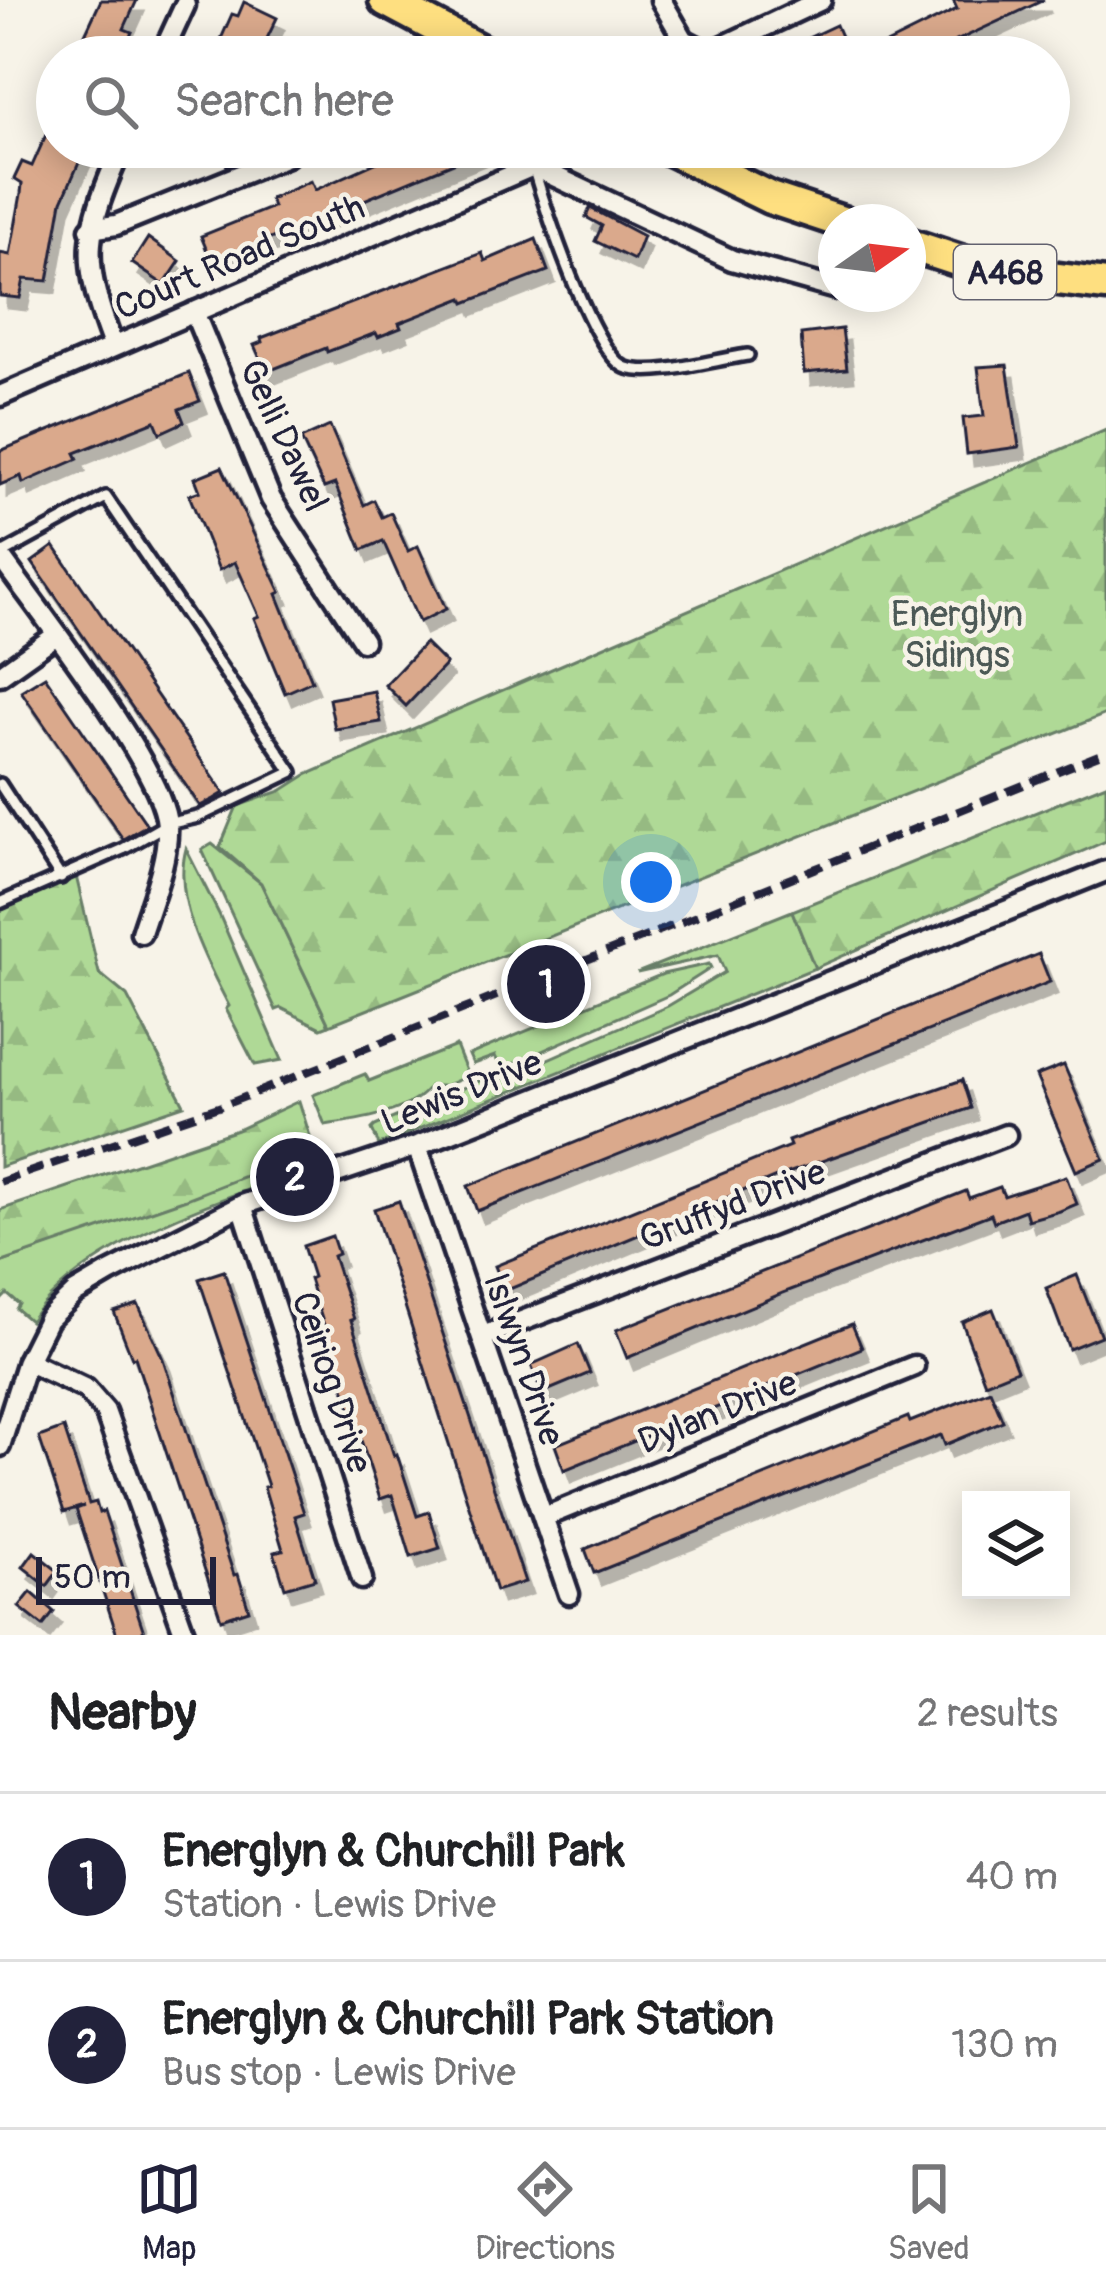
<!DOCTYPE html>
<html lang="en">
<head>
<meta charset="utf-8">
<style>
	body { margin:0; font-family:Pangolin,sans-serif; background:#f2f2f2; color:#202124 }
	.controls { position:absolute; right:36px; bottom:36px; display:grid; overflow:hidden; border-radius:0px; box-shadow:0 6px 30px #0003 }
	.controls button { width:108px; height:108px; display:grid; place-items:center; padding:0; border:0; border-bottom:3px solid #e0e0e0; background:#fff; color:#202124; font:60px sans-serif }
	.compass { position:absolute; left:818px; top:204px; width:108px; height:108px; border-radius:50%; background:#fff; box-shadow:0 6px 30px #0003; rotate:76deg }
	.scale { position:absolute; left:36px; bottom:30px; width:180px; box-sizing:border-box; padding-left:12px; border:6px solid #22223b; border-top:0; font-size:33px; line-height:42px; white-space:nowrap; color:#22223b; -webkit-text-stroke:9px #f7f3e8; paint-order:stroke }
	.you { position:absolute; left:651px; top:882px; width:42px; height:42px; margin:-30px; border:9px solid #fff; border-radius:50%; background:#1a73e8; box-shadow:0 0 0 18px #1a73e833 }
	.badge { display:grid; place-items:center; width:78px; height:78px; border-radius:50%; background:#22223b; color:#fff; font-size:39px; font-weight:700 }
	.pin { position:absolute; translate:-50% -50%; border:6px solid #fff; box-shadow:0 3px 12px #0006 }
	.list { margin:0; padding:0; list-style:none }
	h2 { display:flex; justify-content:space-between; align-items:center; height:156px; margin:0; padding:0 48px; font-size:51px }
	h2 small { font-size:39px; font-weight:400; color:#757577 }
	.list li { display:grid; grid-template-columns:78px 1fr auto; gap:36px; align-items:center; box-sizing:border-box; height:168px; padding:0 48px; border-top:3px solid #e0e0e0 }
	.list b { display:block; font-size:45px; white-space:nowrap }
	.list p { margin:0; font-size:39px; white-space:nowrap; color:#757577 }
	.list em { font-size:39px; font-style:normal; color:#757577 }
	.icon { flex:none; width:66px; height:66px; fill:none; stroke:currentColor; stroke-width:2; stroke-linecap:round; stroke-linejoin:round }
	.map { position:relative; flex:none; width:1106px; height:1635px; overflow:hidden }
	.search { position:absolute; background:#fff; box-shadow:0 6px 30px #0003; left:36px; right:36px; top:36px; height:132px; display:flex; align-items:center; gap:30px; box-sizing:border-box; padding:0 42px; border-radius:66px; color:#757577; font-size:45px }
	.sheet { height:492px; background:#fff }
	nav { display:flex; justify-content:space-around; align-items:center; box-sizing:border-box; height:168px; border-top:3px solid #e0e0e0; background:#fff; font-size:33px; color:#757577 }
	nav a { display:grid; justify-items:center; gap:6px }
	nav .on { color:#22223b }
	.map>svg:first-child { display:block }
	.green { fill:#afd996; stroke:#687e68; stroke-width:3 }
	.forest { fill:url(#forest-firs); stroke:#687e68; stroke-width:3 }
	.building { fill:#daa98c; stroke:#22223b; stroke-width:3; filter:url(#shadow) }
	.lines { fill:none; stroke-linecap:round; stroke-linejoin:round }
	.service-casing { stroke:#22223b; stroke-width:18 }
	.minor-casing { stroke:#22223b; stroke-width:27 }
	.primary-casing { stroke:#22223b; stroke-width:39 }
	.service { stroke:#f7f3e8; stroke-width:9 }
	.minor { stroke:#f7f3e8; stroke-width:18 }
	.primary { stroke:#fedf80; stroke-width:30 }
	.rail { stroke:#22223b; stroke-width:8; stroke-dasharray:18 9; stroke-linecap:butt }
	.labels { text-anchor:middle; stroke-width:9; stroke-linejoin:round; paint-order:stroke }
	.shield { fill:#f7f3e8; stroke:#62616f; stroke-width:3 }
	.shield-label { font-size:33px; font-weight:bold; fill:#22223b }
	.street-label { font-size:36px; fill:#22223b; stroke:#f7f3e8 }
	.park-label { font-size:36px; fill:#4c5956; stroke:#f7f3e8 }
</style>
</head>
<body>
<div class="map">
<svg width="1106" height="1635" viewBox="0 0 1106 1635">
	<defs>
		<pattern id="forest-firs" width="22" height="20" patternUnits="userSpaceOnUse" patternTransform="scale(3)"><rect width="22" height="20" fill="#afd996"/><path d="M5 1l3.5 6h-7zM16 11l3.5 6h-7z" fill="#96ba82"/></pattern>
		<filter id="shadow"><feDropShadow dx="7" dy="12" stdDeviation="0" flood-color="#0004"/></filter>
	</defs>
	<rect width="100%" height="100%" fill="#f7f3e8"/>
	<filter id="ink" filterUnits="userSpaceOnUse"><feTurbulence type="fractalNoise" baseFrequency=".00833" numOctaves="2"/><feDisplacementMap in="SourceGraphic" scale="24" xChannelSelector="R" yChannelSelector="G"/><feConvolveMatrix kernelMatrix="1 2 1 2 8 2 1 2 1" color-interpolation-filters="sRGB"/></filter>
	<g filter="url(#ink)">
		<g class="green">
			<path d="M212 844 261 883 329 1025 321 1028 281 1008 276 1010 202 850Z"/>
			<path d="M186 849 219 914 282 1060 255 1065 226 1009 229 1006C207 963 172 899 186 849Z"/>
			<path d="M792 911 815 968 379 1145 372 1129 375 1126 495 1074 498 1081 668 1006 725 972 718 955 637 973Z"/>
			<path d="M709 964 711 968 669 995 501 1069 495 1056 473 1064 469 1055 663 974Z"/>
			<path d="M456 1046 468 1076 445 1086H430C410 1114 357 1120 325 1125L313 1095 365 1074 369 1081Z"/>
			<path d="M298 1156 303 1171C216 1199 83 1245 30 1321L16 1309 19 1304 7 1294 0 1301V1263Z"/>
		</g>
		<g class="forest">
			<path d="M1106 430V714L329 1025 261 883 220 847 237 806 281 791 306 775Z"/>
			<path d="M1106 784V841L815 968 792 911Z"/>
			<path d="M76 876 99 973 127 996 184 1105 0 1167V910Z"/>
			<path d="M299 1101 314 1149 189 1198 0 1263V1210L237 1130Z"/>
		</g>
		<g class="building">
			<path d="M101 0H137L124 29 132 32 121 57H81L86 45 81 43Z"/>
			<path d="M953 0H1044L952 43 954 47 934 57H860L957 9Z"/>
			<path d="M244 2 277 18 258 57H213L232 14 238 16Z"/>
			<path d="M836 25 850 57H812L804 40Z"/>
			<path d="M57 110V147H86L62 201 48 281 24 279 20 298 0 296V253L10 255 21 194 22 184 14 179 22 162 32 166Z"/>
			<path d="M220 147H273L227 166Z"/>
			<path d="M411 147H492L212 263 201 236 273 207 270 199 311 181 315 190Z"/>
			<path d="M590 208 643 236 634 260 595 241 602 226 586 217Z"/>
			<path d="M148 238 180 261 164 285 132 263Z"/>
			<path d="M536 239 548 271 465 303 463 298 399 323 401 328 378 337 376 333 327 352 326 348 266 372 254 345 262 342 261 338 482 253 485 261Z"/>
			<path d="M842 329 847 369 804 373 801 334Z"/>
			<path d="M1007 365 1019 447 967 454 963 418 984 416 978 367Z"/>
			<path d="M189 373 200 401 179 409 184 422 160 433 155 421 75 453 78 459 23 483 21 476 0 485V451Z"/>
			<path d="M330 426 364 505 374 500 382 517 391 513 408 551 418 546 446 609 419 622 383 541 362 550 335 484 324 488 301 439Z"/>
			<path d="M222 467 281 592 277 594 312 681 285 693 254 618 259 616 235 562 219 570 189 495 200 491 195 478Z"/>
			<path d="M54 546 224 793 214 799 200 806 32 562Z"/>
			<path d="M425 643 446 664 406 706 385 685Z"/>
			<path d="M45 676 147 825 123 839 21 691Z"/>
			<path d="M374 691 381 722 335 729 329 699Z"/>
			<path d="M1039 954 1050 982 477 1211 468 1186Z"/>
			<path d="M1064 1065 1104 1159 1076 1171 1036 1076Z"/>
			<path d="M962 1080 971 1108 774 1178 505 1291 495 1266 790 1146 788 1141Z"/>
			<path d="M1066 1176 1077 1204 1060 1211 1028 1220 1025 1210 994 1222 991 1214 783 1293 627 1358 616 1330 966 1191 969 1198 1000 1187 1004 1196Z"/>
			<path d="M399 1201 525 1582 496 1591 374 1209Z"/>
			<path d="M332 1236 338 1254 333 1256 354 1319 351 1320 394 1456 397 1454 417 1516 429 1512 440 1548 411 1557 392 1495 380 1499 309 1279 313 1277 303 1246Z"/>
			<path d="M224 1271 304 1513 295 1516 315 1579 285 1588 274 1552 283 1550 264 1487 268 1486 199 1279Z"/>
			<path d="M1077 1275 1101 1336 1069 1349 1046 1288Z"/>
			<path d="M138 1304 163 1359 234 1575 238 1574 249 1610 221 1619 135 1357 132 1358 114 1312Z"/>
			<path d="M993 1309 1017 1370 985 1383 962 1322Z"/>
			<path d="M852 1324 862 1348 564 1470 555 1445Z"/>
			<path d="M578 1344 590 1373 542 1393 531 1365Z"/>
			<path d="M990 1390 1003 1421 945 1445 941 1435 594 1573 585 1549 908 1417 910 1422Z"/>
			<path d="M64 1428 89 1504 96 1502 99 1513 104 1511 145 1635H117L76 1509 84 1506 64 1512 39 1437Z"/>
			<path d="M34 1552 58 1571 47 1586 23 1567Z"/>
			<path d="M31 1592 54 1612 43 1626 19 1607Z"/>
		</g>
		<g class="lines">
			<defs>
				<g id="service">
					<path d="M533 166C543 202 594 359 627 368 656 377 717 359 748 355"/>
					<path d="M0 555 106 497 292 772 198 817 167 824 123 849 0 903"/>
					<path d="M0 784 61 878"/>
				</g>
				<g id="minor">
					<path d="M661 0 684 40 709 53 821 0"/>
					<path d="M161 57 185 5"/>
					<path d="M90 229 116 225 287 156"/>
					<path d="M194 312 271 499 363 641"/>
					<path d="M113 345C79 256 85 232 122 147"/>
					<path d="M0 396 533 166 732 260 836 289"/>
					<path d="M0 556C37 609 164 769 167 825 169 859 151 901 141 933"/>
					<path d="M0 675 55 636"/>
					<path d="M417 1146 569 1594"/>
					<path d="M242 1205 362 1579"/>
					<path d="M483 1336 1006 1135"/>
					<path d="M27 1361 86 1389 105 1411 185 1635"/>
					<path d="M0 1446 27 1361 48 1319 75 1293 109 1273 242 1205 417 1146 1106 871"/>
					<path d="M544 1517 914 1366"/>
				</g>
				<g id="primary">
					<path d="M385 0 492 57"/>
					<path d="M666 147 770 198 842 222"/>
					<path d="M908 244 987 270 1106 285"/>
				</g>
			</defs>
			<use href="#service" class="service-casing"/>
			<use href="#minor" class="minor-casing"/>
			<use href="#primary" class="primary-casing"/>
			<use href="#service" class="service"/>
			<use href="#minor" class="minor"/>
			<use href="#primary" class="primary"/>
			<path class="rail" d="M0 1182 227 1104 1106 752"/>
		</g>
	</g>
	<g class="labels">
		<rect class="shield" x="954" y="245" width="102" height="54" rx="9"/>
		<g class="shield-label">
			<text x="1005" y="284">A468</text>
		</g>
		<g class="street-label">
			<text transform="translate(239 256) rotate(-23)" y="13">Court Road South</text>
			<text transform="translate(285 435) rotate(65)" y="13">Gelli Dawel</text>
			<text transform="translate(461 1091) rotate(-22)" y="13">Lewis Drive</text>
			<text transform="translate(732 1204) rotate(-21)" y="13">Gruffyd Drive</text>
			<text transform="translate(525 1359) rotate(71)" y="13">Islwyn Drive</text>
			<text transform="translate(333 1382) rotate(72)" y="13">Ceiriog Drive</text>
			<text transform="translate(717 1411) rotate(-22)" y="13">Dylan Drive</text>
		</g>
		<g class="park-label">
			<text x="957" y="626">Energlyn<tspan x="957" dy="41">Sidings</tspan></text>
		</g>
	</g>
</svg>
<div class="controls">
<button><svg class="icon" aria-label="layers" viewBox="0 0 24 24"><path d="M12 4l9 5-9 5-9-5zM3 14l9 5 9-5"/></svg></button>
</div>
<svg class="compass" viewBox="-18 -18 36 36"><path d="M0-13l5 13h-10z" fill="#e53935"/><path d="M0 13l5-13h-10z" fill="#757577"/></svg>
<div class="scale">50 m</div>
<div class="you"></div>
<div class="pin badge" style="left:546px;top:984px">1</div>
<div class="pin badge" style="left:295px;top:1177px">2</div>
<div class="search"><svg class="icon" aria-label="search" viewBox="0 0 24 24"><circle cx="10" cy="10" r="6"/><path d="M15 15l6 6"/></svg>Search here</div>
</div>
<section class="sheet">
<h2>Nearby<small>2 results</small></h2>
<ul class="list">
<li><span class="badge">1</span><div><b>Energlyn &amp; Churchill Park</b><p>Station · Lewis Drive</p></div><em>40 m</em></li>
<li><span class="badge">2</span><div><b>Energlyn &amp; Churchill Park Station</b><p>Bus stop · Lewis Drive</p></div><em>130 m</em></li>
</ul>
</section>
<nav>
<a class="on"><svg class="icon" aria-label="map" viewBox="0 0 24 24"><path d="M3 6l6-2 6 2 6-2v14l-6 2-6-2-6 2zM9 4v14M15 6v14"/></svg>Map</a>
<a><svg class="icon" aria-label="directions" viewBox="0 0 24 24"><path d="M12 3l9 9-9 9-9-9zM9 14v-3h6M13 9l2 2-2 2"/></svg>Directions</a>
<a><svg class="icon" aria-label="saved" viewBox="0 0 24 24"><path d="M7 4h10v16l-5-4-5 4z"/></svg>Saved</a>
</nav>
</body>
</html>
